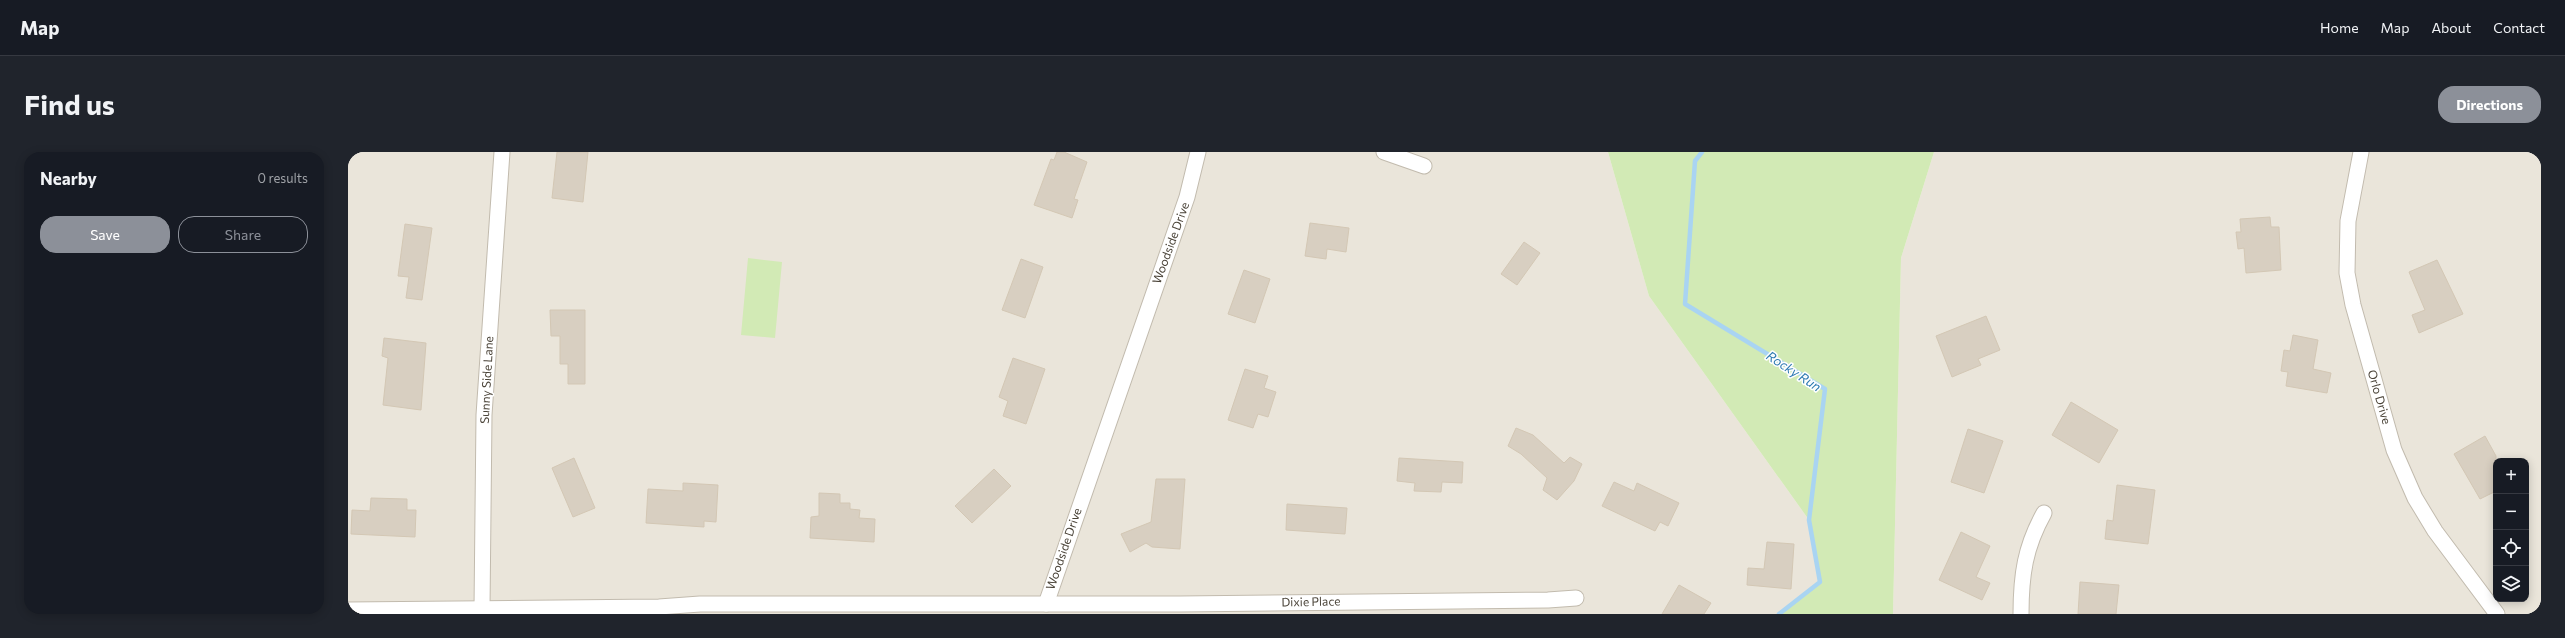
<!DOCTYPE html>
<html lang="en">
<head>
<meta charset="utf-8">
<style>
	body { margin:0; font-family:Commissioner,sans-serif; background:#20242c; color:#f1f3f6 }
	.controls { position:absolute; right:12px; bottom:12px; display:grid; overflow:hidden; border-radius:8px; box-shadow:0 2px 10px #0003 }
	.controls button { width:36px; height:36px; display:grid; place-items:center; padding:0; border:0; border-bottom:1px solid #363941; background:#171b24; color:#f1f3f6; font:20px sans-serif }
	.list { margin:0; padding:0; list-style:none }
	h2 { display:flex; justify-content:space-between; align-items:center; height:52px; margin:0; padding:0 16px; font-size:17px }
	h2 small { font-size:13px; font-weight:400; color:#9ea1a6 }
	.actions { display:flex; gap:8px; padding:12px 16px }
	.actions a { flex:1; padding:9px 0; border:1px solid #8c9099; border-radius:16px; text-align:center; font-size:14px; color:#8c9099 }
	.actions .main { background:#8c9099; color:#fff }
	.icon { flex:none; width:22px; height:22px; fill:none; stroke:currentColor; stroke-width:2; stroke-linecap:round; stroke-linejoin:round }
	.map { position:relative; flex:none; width:2193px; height:462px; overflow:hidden; border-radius:16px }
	header { display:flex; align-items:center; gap:24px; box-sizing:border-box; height:56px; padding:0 20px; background:#171b24; border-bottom:1px solid #363941 }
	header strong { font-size:19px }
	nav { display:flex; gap:22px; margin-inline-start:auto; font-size:14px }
	.intro { display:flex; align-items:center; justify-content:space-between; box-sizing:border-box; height:96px; padding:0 24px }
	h1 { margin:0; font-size:28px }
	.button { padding:10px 18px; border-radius:16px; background:#8c9099; color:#fff; font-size:14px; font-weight:700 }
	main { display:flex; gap:24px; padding:0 24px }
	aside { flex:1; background:#171b24; border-radius:16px; box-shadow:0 2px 10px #0003 }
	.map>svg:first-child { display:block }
	.residential { fill:#eae5da; fill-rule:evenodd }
	.green { fill:#d2eab5 }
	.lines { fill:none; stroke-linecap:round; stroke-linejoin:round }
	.stream { stroke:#a9d4f2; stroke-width:4.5 }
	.building { fill:#d8cfc1; stroke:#d3c7b4 }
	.minor-casing { stroke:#c2bbae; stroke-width:17 }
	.minor { stroke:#fff; stroke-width:15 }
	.labels { text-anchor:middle; stroke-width:3; stroke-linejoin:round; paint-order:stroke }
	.street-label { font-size:12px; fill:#4b4439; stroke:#fff }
	.water-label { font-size:13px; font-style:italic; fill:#2e7ab2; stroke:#fff }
</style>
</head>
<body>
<header>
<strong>Map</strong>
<nav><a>Home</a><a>Map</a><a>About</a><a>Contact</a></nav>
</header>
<div class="intro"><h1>Find us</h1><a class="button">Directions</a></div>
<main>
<aside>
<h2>Nearby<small>0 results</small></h2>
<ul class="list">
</ul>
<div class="actions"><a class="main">Save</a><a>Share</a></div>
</aside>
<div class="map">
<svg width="2193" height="462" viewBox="0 0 2193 462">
	<rect width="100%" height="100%" fill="#f6f3ec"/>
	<g class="residential">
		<path d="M0 0H1260L1301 144 1461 368 1472 430 1431 462H0Z"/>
		<path d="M1586 0H2193V462H1545L1553 106ZM2148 309H2178V447H2148Z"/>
	</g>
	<g class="green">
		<path d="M1260 0H1586L1553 106 1545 462H1431L1472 430 1461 368 1301 144Z"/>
		<path d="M400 106 434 110 427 186 393 183Z"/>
	</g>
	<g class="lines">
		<path class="stream" d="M1354 0 1347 9 1337 152 1477 237 1461 368 1472 430 1431 462"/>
	</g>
	<g class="building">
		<path d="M209 0H240L235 50 204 46Z"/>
		<path d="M709 0H716L739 10 726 47 730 48 724 66 686 53 703 7 706 8Z"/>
		<path d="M1922 65 1923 75H1931L1933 118 1898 121 1896 96 1890 97 1888 80H1893L1892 67Z"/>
		<path d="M962 71 1001 76 998 100 979 97 978 107 957 104Z"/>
		<path d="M57 72 84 76 74 148 58 146 61 125 50 124Z"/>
		<path d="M1176 90 1192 101 1169 133 1153 122Z"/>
		<path d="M673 107 695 115 677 166 654 158Z"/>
		<path d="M2089 108 2115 162 2071 181 2064 163 2077 158 2061 120Z"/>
		<path d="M896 118 922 127 907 171 880 162Z"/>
		<path d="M202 158H237V232H220V212H212V184H203Z"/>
		<path d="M1638 164 1652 198 1630 207 1633 213 1604 225 1588 184Z"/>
		<path d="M1945 183 1970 188 1965 217 1983 221 1979 241 1938 234 1940 220 1933 219 1936 198 1942 199Z"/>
		<path d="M36 186 78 191 73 258 35 253 40 206 34 204Z"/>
		<path d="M665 206 697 217 678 272 655 264 660 249 651 245Z"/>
		<path d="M897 217 920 224 916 236 928 240 920 265 910 262 905 276 880 268Z"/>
		<path d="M1723 250 1770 278 1751 311 1704 283Z"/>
		<path d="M1168 276 1185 283 1216 311 1222 305 1234 312 1226 329 1209 348 1195 338 1199 326 1173 302 1160 294Z"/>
		<path d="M1620 277 1655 289 1636 341 1603 330Z"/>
		<path d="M2137 284 2148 304V339L2132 347 2106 302Z"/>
		<path d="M226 306 247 356 225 365 204 316Z"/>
		<path d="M1051 306 1115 310 1114 331 1094 330 1093 340 1066 339 1067 331 1049 329Z"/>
		<path d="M646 317 663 334 624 371 607 354Z"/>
		<path d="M808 327H837L832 397 804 395 798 391 782 400 773 382 803 370Z"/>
		<path d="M1266 330 1286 339 1289 331 1331 351 1320 374 1312 370 1307 379 1254 354Z"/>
		<path d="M335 331 370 333 368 370 356 369V375L298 371 300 337 335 339Z"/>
		<path d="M1769 333 1807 338 1800 392 1757 387 1759 368 1765 369Z"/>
		<path d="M471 341 492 342V351H502V357L512 358 511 366 527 367 526 390 462 386 463 365 471 364Z"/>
		<path d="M23 346 59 347V358H68L67 385 3 382 4 358 22 359Z"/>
		<path d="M939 352 999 356 997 382 938 378Z"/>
		<path d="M1613 380 1642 394 1628 425 1642 431 1634 448 1591 428Z"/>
		<path d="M1419 390 1446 392 1443 437 1399 433 1400 416 1416 417Z"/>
		<path d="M1732 430 1771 433 1768 462H1730Z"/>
		<path d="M1331 433 1363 451 1356 462H1314Z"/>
	</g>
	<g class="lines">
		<defs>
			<g id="minor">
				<path d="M1036 0 1076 14"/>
				<path d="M2013 0 2000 69 1999 121 2005 153 2046 298 2067 346 2087 379 2149 462"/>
				<path d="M698 452 839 45 850 0"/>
				<path d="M134 457 136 263 154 0"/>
				<path d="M0 458 311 455 352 452H832L1200 448 1228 446"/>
				<path d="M1673 462C1673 423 1677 395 1696 361"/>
			</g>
		</defs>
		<use href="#minor" class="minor-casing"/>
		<use href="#minor" class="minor"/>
	</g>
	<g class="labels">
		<g class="street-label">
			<text transform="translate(823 91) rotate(-70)" y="4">Woodside Drive</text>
			<text transform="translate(139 228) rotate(-87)" y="4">Sunny Side Lane</text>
			<text transform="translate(2031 245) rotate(74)" y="4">Orlo Drive</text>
			<text transform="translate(716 397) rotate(-71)" y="4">Woodside Drive</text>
			<text transform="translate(963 450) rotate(-1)" y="4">Dixie Place</text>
		</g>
		<g class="water-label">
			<text transform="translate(1446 219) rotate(33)" y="5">Rocky Run</text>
		</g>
	</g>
</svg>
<div class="controls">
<button>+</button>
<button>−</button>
<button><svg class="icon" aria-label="locate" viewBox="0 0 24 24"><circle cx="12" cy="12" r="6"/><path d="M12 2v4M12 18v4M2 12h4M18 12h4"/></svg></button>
<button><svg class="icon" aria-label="layers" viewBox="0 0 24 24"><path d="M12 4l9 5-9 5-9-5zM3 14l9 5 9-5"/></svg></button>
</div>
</div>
</main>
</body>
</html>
